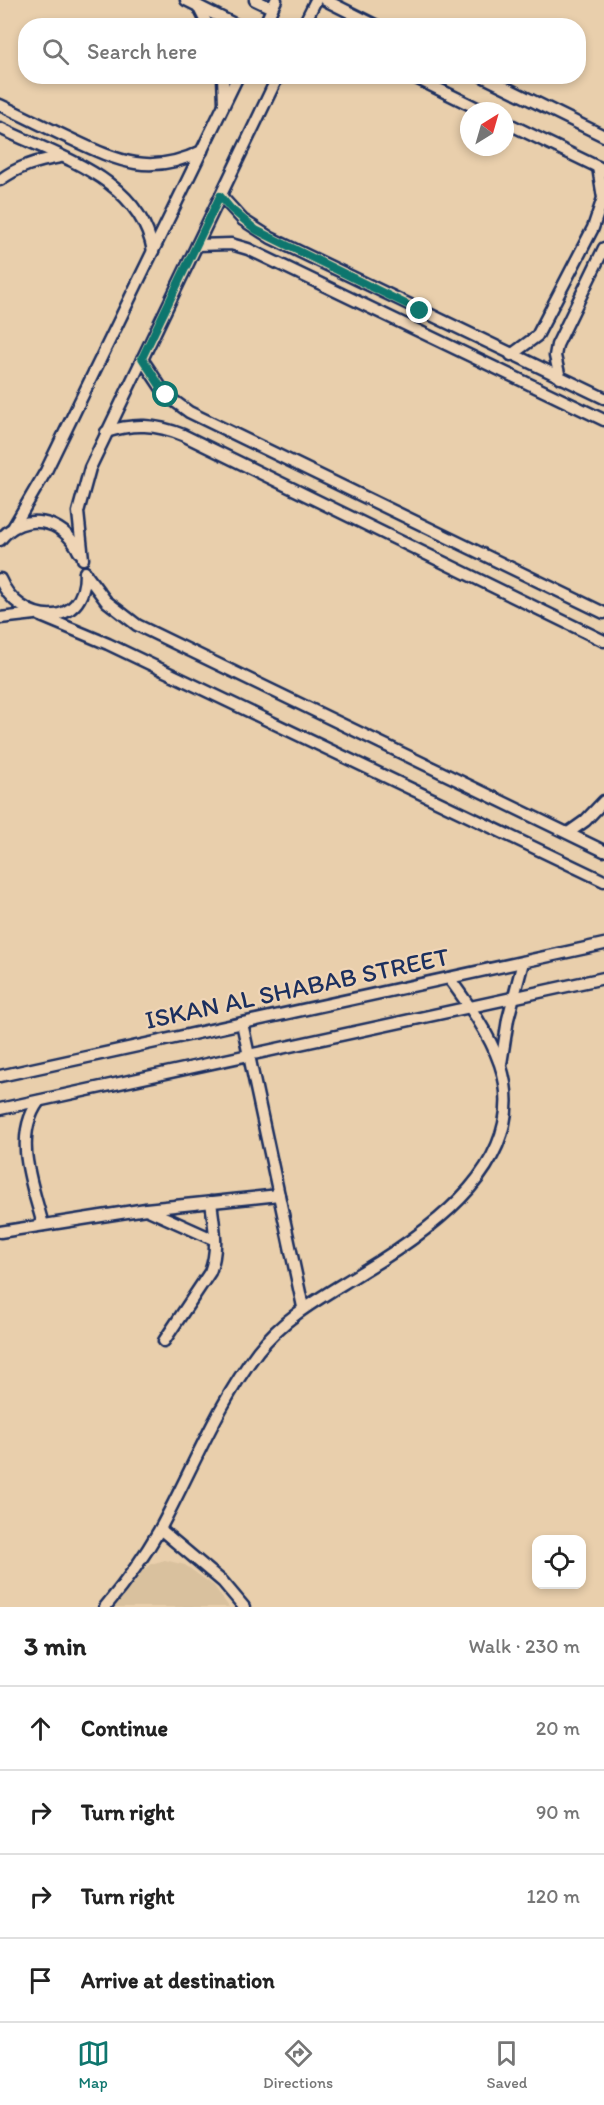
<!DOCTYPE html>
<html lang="en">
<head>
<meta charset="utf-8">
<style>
	body { margin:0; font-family:Itim,sans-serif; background:#f2f2f2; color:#222 }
	.controls { position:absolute; right:18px; bottom:18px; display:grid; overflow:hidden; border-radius:12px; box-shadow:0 3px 9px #0003 }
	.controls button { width:54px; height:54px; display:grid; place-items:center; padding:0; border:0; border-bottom:2px solid #e0e0e0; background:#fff; color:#222; font:30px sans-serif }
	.compass { position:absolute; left:460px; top:102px; width:54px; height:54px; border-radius:50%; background:#fff; box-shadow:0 3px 9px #0003; rotate:37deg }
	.stop { position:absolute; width:18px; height:18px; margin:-14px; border:4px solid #0f766e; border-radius:50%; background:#fff }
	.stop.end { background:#0f766e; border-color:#fff; box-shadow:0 2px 6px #0008 }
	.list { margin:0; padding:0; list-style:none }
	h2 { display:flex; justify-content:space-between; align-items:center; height:78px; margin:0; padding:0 24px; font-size:26px }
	h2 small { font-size:20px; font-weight:400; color:#767676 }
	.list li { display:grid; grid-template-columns:39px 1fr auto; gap:18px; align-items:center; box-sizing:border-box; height:84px; padding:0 24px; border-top:2px solid #e0e0e0 }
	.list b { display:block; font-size:22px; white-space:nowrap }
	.list em { font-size:20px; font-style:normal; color:#767676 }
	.icon { flex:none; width:33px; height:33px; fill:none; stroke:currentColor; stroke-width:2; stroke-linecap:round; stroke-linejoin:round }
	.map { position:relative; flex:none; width:604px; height:1607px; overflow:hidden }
	.search { position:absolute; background:#fff; box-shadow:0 3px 9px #0003; left:18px; right:18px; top:18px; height:66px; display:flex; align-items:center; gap:15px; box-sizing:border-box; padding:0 21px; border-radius:24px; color:#767676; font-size:22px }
	.sheet { height:414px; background:#fff }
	nav { display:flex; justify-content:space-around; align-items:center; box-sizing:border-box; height:84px; border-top:2px solid #e0e0e0; background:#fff; font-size:16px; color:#767676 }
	nav a { display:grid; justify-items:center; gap:3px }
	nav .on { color:#0f766e }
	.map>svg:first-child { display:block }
	.built { fill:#d9c19e }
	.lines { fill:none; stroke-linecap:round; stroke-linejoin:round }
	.minor-casing { stroke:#1b2f5e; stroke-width:15 }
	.minor { stroke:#efd5b6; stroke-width:10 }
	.route { stroke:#0f766e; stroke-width:8 }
	.labels { text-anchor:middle; stroke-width:4.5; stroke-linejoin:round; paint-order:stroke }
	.street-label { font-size:26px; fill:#1b2f5e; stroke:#efd5b6 }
</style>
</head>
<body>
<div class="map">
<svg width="604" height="1607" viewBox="0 0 604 1607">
	<rect width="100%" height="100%" fill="#e9cfac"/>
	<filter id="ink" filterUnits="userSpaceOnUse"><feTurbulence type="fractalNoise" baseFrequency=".0167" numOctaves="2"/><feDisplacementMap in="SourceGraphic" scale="12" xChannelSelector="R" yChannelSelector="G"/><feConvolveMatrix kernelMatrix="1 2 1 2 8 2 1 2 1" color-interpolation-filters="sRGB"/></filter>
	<g filter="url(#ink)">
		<path class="built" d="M165 1560 185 1565 214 1586 229 1607H113L140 1573 151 1564Z"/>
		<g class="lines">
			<defs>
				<g id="minor">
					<path d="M186 0 238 26"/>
					<path d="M255 0 272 8"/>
					<path d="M325 0 377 26"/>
					<path d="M198 6 208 26"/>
					<path d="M264 26 276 0"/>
					<path d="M303 26 316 0"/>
					<path d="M223 76 224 103"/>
					<path d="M412 76 483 111"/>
					<path d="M482 76 604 136"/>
					<path d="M0 105C24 116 47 128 71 139 119 162 151 176 202 151"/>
					<path d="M505 122 602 169"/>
					<path d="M0 128C59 157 140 178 153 251"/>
					<path d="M0 180C19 166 37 161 60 157"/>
					<path d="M221 196 243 220 271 238 604 398"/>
					<path d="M197 245 231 244 248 249 604 420"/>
					<path d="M511 355 537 336 593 228 603 198 598 167"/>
					<path d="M142 359 166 395 189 412 604 613"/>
					<path d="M560 378 555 356 557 345 604 248"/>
					<path d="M106 432C133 423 156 424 183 435L604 641"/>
					<path d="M14 526 46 471 238 76"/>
					<path d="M0 540C23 510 64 519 79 552"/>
					<path d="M83 559 78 512 90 468 278 76"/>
					<path d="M85 573 106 601 137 625 604 851"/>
					<path d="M0 579C19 625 86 632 85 572"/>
					<path d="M41 616 108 644 604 881"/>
					<path d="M0 618 35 614"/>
					<path d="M568 833 585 821 604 801"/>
					<path d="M242 1023 303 1307"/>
					<path d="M501 1064 508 1019 523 962"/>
					<path d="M0 1076 604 944"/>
					<path d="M39 1101C12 1137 33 1186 43 1225"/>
					<path d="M0 1109 604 978"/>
					<path d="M146 1209 215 1240"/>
					<path d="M0 1232 146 1209 279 1195"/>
					<path d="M164 1341 210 1272C219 1249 214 1226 211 1202"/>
					<path d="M160 1529 223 1582 244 1607"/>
					<path d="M105 1607C126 1582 144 1557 160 1529 192 1470 217 1405 258 1351 286 1315 324 1296 362 1272 432 1230 533 1160 500 1064 489 1033 468 1004 449 978"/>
				</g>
			</defs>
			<use href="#minor" class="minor-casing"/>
			<use href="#minor" class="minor"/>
		</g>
	</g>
	<g class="lines" filter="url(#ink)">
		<path class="route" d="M166 395 142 358 220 196 231 209 256 230 420 311"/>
	</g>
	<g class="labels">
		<g class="street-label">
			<text transform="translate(297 988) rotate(-12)" y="9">ISKAN AL SHABAB STREET</text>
		</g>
	</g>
</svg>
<div class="controls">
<button><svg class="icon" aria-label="locate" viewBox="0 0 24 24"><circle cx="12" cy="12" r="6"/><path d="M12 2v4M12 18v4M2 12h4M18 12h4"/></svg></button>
</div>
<svg class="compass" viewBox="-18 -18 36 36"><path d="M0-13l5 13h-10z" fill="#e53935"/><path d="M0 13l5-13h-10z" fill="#767676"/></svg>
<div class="stop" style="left:166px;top:395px"></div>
<div class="stop end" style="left:420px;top:311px"></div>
<div class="search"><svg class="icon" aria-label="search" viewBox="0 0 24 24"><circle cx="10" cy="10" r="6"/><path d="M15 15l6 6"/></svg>Search here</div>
</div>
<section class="sheet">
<h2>3 min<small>Walk · 230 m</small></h2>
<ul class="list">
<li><svg class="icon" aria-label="ahead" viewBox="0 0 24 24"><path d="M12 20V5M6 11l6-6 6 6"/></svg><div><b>Continue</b></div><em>20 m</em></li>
<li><svg class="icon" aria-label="right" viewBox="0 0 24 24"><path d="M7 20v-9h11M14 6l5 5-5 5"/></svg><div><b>Turn right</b></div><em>90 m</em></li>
<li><svg class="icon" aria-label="right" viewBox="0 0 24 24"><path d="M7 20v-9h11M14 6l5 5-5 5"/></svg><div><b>Turn right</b></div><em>120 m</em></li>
<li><svg class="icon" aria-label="arrive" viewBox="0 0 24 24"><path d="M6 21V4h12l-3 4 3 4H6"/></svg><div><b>Arrive at destination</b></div></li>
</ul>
</section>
<nav>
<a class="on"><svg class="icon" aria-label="map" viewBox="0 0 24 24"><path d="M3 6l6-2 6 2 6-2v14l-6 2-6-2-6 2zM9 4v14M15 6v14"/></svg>Map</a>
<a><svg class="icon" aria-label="directions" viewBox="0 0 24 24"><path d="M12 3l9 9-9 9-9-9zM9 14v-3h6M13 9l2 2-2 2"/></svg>Directions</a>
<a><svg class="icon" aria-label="saved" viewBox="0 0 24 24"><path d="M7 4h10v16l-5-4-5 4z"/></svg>Saved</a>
</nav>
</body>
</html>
